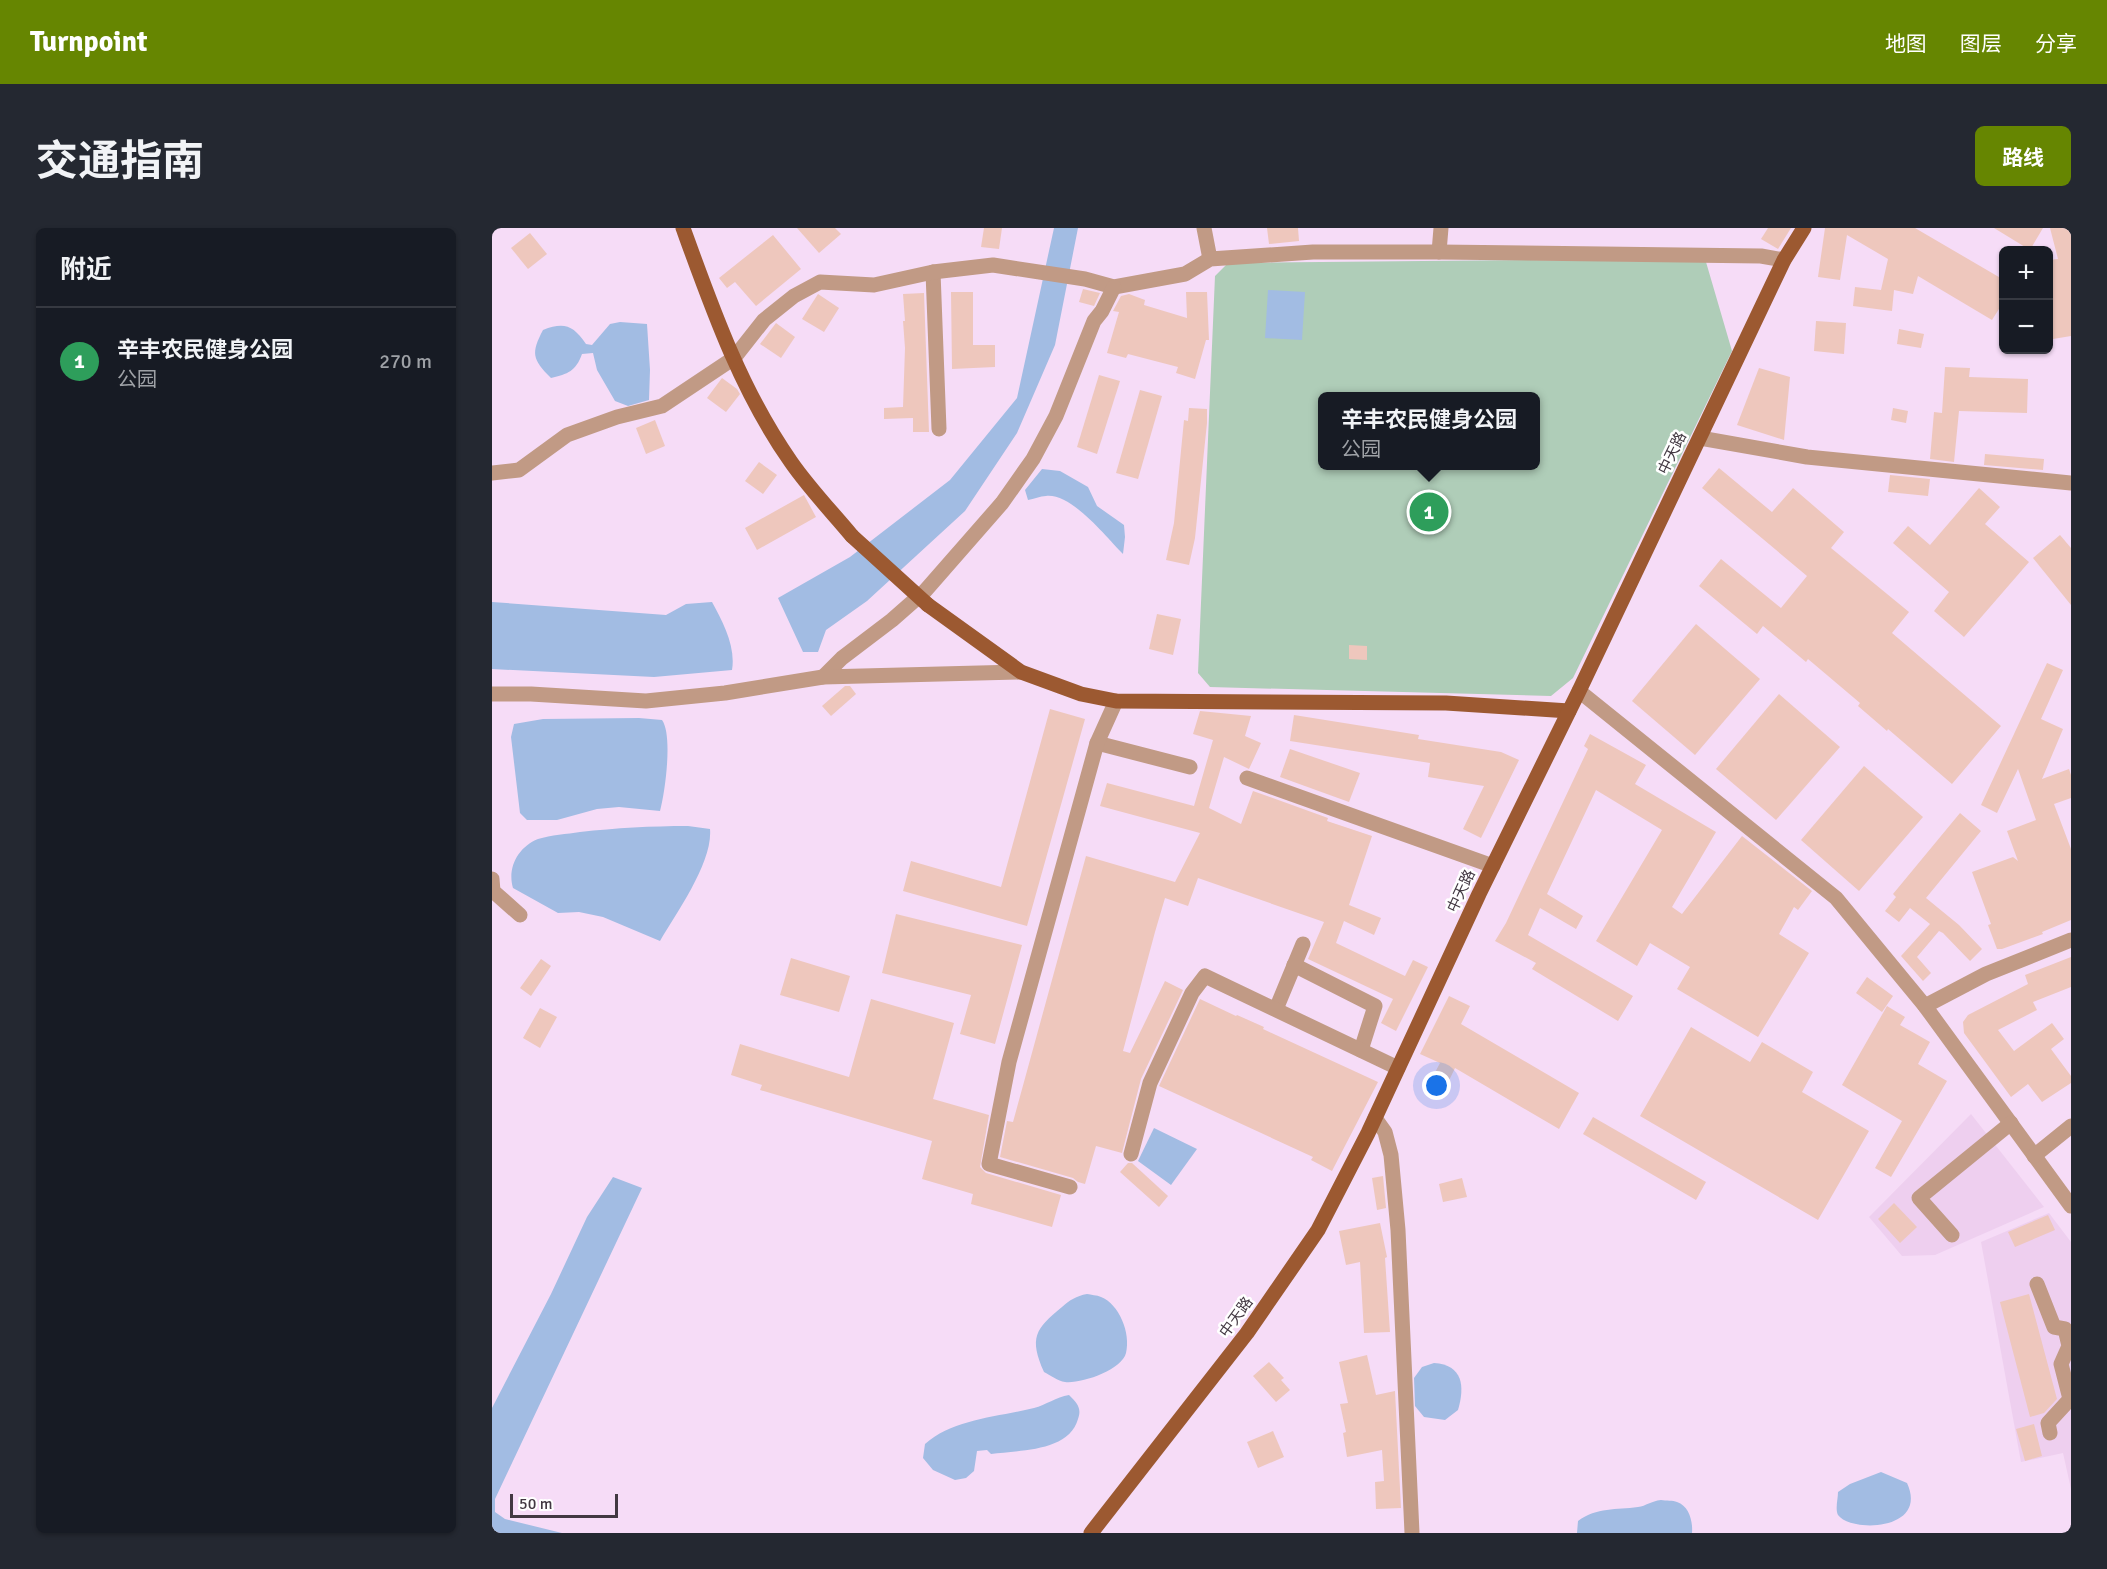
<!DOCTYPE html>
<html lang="zh">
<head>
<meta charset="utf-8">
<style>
	body { margin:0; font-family:Signika,"Noto Sans SC",sans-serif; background:#242831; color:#f1f3f6 }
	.controls { position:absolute; right:18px; top:18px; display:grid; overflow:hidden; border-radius:9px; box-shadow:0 2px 4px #0004 }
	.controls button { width:54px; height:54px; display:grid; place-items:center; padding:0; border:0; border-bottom:2px solid #363941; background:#171b24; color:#f1f3f6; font:30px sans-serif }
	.scale { position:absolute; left:18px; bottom:15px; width:108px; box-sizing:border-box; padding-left:6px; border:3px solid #423842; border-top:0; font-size:16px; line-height:21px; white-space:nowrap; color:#423842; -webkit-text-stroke:4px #fff; paint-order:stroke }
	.you { position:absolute; left:945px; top:858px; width:21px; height:21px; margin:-15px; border:4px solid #fff; border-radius:50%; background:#1a73e8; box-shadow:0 0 0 9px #1a73e833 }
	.badge { display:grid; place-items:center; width:39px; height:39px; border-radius:50%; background:#668601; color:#fff; font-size:20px; font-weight:700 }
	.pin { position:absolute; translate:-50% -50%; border:3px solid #fff; box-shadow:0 2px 6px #0006 }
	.popup { position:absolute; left:826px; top:164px; width:222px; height:78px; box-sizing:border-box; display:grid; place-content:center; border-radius:9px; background:#171b24; filter:drop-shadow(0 2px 4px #0005); font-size:20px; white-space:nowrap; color:#9ea1a6 }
	.popup b { font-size:22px; color:#f1f3f6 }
	.popup::after { content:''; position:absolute; left:50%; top:100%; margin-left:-12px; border:12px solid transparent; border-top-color:#171b24 }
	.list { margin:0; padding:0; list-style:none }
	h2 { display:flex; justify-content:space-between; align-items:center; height:78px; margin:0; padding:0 24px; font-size:26px }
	h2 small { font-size:20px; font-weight:400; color:#9ea1a6 }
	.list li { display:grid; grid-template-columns:39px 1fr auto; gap:18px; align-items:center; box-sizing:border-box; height:108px; padding:0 24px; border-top:2px solid #363941 }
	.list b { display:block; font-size:22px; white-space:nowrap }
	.list p { margin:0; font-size:20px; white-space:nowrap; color:#9ea1a6 }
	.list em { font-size:20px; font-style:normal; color:#9ea1a6 }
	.map { position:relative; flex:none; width:1579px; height:1305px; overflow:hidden; border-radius:9px }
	header { display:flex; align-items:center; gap:36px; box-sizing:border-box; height:84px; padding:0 30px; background:#668601; color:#fff }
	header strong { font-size:28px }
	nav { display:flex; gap:33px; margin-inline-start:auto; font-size:21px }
	.intro { display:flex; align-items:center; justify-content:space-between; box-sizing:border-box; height:144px; padding:0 36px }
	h1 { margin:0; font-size:42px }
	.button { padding:15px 27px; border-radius:9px; background:#668601; color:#fff; font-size:21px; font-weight:700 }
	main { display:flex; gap:36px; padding:0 36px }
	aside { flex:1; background:#171b24; border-radius:9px; box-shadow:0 2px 4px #0004 }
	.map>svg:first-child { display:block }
	.built { fill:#eecfef }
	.green { fill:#afcdb8; fill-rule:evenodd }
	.water { fill:#a2bce3 }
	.building { fill:#eec7bd }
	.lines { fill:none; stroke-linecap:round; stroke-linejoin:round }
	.minor { stroke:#c19a85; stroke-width:15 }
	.major { stroke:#9c5931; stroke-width:15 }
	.major-bridge { stroke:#9c5931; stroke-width:15 }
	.labels { text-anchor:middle; stroke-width:5; stroke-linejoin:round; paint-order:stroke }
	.street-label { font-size:15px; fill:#423842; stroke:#fff }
</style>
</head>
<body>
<header>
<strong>Turnpoint</strong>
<nav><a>地图</a><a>图层</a><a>分享</a></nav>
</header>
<div class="intro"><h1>交通指南</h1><a class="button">路线</a></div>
<main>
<aside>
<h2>附近<small></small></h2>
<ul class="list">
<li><span class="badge" style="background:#2e9e5b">1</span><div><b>辛丰农民健身公园</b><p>公园</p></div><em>270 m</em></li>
</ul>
</aside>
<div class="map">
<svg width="1579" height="1305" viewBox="0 0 1579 1305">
	<rect width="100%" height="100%" fill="#f6dcf7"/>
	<g class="built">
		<path d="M1479 886 1552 979 1443 1027 1410 1028 1377 989Z"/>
		<path d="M1557 985 1579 1014V1261L1571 1225 1529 1234 1489 1014Z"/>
	</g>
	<path class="green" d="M1037 32 1214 34 1240 123 1081 450 1059 468 718 459 706 445 723 48 736 35ZM830 168H1044V238H830Z"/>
	<g class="water">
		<path d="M562 0H586L563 117 525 205 473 283 375 373 334 402 326 424H311L286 370 358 329 458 252 525 170Z"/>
		<path d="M776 62 813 64 810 112 773 110Z"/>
		<path d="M128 94 155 96 158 142 157 172 136 178 123 173 105 142 101 125 90 126C84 143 76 146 59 150 40 131 39 125 51 102 72 94 81 97 94 116L100 117 118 96Z"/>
		<path d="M550 241 568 243 596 259 605 278 632 297 633 309 631 326C614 309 580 265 554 268 548 268 542 271 536 272L533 262Z"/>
		<path d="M0 374 174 387 194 376 220 374C231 394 244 419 240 442L162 449 0 441Z"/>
		<path d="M147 490 170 492C181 507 173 565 168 583L127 579 105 581 65 592H35L28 585 19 509 22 496 51 491Z"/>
		<path d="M196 598 218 601C221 634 185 684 168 713L111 689 87 684 66 685 21 660C15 640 26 619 46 611 59 607 75 606 88 604 124 600 159 598 196 598Z"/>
		<path d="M662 900 705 921 679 957 646 933Z"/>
		<path d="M121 949 150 960 3 1271V1284L13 1291 70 1305H0V1180L59 1066 95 989Z"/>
		<path d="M595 1066C599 1067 605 1067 609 1069 627 1076 639 1105 634 1125 630 1142 589 1156 573 1154 566 1153 558 1147 552 1144 537 1110 543 1101 570 1079 578 1072 584 1068 595 1066Z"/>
		<path d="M942 1135C971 1137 973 1158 966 1182L953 1192 932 1189 923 1178 922 1150 930 1139Z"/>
		<path d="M577 1167C585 1175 590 1180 586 1191 577 1224 527 1222 499 1226L495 1222 485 1223 482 1243 474 1250 463 1252 441 1242 431 1230 433 1216C461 1191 506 1189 542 1180 554 1177 564 1169 577 1167Z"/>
		<path d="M1389 1244 1415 1255C1437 1303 1359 1305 1346 1287 1343 1281 1346 1271 1346 1264L1358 1256Z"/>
		<path d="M1169 1272C1174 1273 1181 1272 1185 1274 1197 1278 1201 1293 1200 1305H1085L1086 1293C1105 1279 1124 1282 1146 1279 1154 1278 1159 1273 1169 1272Z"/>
	</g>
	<g class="building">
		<path d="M305 0H343L349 6 327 25Z"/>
		<path d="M492 0H510L507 21 489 19Z"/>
		<path d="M775 0H806L807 13 777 16Z"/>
		<path d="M1276 0H1299L1286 21 1269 11Z"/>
		<path d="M1333 0H1423L1512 52V73L1500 92 1426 48 1421 66 1402 62 1400 83 1361 78 1363 59 1389 62 1396 31 1355 7 1348 52 1326 49Z"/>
		<path d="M1502 0H1551L1538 22Z"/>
		<path d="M1558 0H1579V108L1561 111 1557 84V32L1566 31Z"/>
		<path d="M38 5 55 26 36 41 19 20Z"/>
		<path d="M281 7 309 41 264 78 243 54 235 60 227 50Z"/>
		<path d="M591 61 608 65 602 78 587 74Z"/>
		<path d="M459 64H481V117H503V139L460 141Z"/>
		<path d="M694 64H715L717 112H714L703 151 684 145 686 139 636 126 634 130 615 125 627 84 621 83 629 68 637 66 653 72 652 77 695 90Z"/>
		<path d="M432 65 437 204H421V190L392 191V180L411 179 413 120 411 93H413L411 66Z"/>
		<path d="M326 66 347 80 332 104 310 91Z"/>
		<path d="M1324 93 1354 95 1352 126 1322 123Z"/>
		<path d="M284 95 303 109 289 130 268 116Z"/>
		<path d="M1407 101 1432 106 1429 120 1405 116Z"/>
		<path d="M1453 139 1478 140 1477 149 1536 151 1535 185 1467 183 1462 234 1438 231 1442 184 1450 185Z"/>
		<path d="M1267 140 1298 149 1292 212 1245 197Z"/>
		<path d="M607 147 628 153 605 226 585 219Z"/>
		<path d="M230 150 245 161 248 166 234 184 215 170Z"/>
		<path d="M648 162 670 168 646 251 624 245Z"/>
		<path d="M697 180 715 181V195L703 310 697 337 674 332 682 295 692 192 696 193Z"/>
		<path d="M1401 180 1416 183 1414 195 1399 192Z"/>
		<path d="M163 192 173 218 154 226 144 200Z"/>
		<path d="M1493 226 1552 231 1551 242 1492 237Z"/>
		<path d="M267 234 285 247 271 266 253 253Z"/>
		<path d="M1227 240 1280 284 1301 260 1352 304 1339 320 1417 384 1400 405 1509 498 1460 556 1396 501 1395 503 1366 478 1368 475 1316 431 1314 434 1271 398 1265 406 1207 358 1229 331 1289 380 1315 348 1210 260Z"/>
		<path d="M1398 247 1438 251 1436 268 1396 264Z"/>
		<path d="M1487 260 1508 279 1493 296 1537 334 1472 409 1442 383 1457 364 1401 315 1416 298 1438 317Z"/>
		<path d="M312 267 324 289 265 322 253 300Z"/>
		<path d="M1568 307 1579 320V377L1541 330Z"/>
		<path d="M665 386 689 391 681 427 657 421Z"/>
		<path d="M1204 396 1268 451 1203 527 1140 473Z"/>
		<path d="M857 417 875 418V432L857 431Z"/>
		<path d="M1555 435 1571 442 1549 491 1571 501 1550 551 1577 541 1579 547V570L1562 576 1579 621V692L1550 704 1551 706 1510 721H1505L1496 697 1499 696 1480 644 1521 629 1526 633 1515 603 1544 592 1526 541 1505 585 1489 577Z"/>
		<path d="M353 458H358L364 466 339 488 330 478Z"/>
		<path d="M1287 466 1348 519 1284 592 1224 541Z"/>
		<path d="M558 481 593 491 535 698 411 663 419 633 509 659Z"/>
		<path d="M708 483 759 488 753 508 769 515 757 541 732 529 717 580 749 596 761 563 836 590 835 593 880 608 857 677 889 690 882 707 852 693 844 715 913 748 921 732 936 739 904 803 889 795 901 771 816 731 832 694 706 650 696 678 673 670 663 704 631 823 638 825 673 753 691 762 649 851 630 925 604 918 593 956 586 954 581 950 508 929 515 893 521 894 594 628 683 654 708 605 608 578 615 555 702 578 721 512 701 506Z"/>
		<path d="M802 487 927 507 926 511 1009 524 1027 532 989 610 971 601 992 558 936 549 938 535 798 513Z"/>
		<path d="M1098 506 1154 537 1143 556 1224 604 1180 679 1190 686 1250 608 1320 663 1306 682 1302 679 1287 706 1317 725 1266 809 1185 761 1198 739 1158 715 1145 738 1104 713 1170 602 1104 562 1055 666 1091 688 1084 701 1048 680 1036 707 1141 768 1126 793 1040 741 1044 735 1003 713 1014 695 1096 521 1092 518Z"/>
		<path d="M798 521 868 545 857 574 788 549Z"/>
		<path d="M1372 538 1431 589 1367 663 1309 612Z"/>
		<path d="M1468 585 1489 603 1434 670 1467 697 1490 721 1478 733 1451 705 1447 703 1425 729 1439 745 1431 753 1409 728 1438 696 1418 680 1407 694 1393 683 1404 669 1401 666Z"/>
		<path d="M404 686 530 717 503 816 468 806 479 767 390 745Z"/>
		<path d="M1579 729V759L1541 774 1545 782 1506 802 1522 823 1560 795 1572 811 1559 821 1579 848V855L1550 874 1536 856 1519 869 1472 805 1471 794 1476 787 1536 756 1533 747Z"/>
		<path d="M299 730 358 748 347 784 288 767Z"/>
		<path d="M49 731 59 738 39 768 28 760Z"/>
		<path d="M1375 749 1401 768 1390 784 1364 765Z"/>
		<path d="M957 768 978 778 969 796 1087 865 1067 901 963 840 953 861 938 854 948 835 928 826Z"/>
		<path d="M379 771 462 795 441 871 497 887 488 939 494 945 569 967 560 999 479 976 481 966 430 951 440 913 268 862 270 857 239 847 248 816 357 849Z"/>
		<path d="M708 771 744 788 745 787 772 799 771 801 886 854 840 943 819 932 821 929 667 858Z"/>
		<path d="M1395 778 1413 789 1408 797 1438 814 1426 836 1455 853 1399 949 1383 940 1410 893 1350 857Z"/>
		<path d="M48 780 65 789 48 820 31 810Z"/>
		<path d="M1199 799 1258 834 1270 814 1321 844 1310 864 1377 903 1326 992 1148 888Z"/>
		<path d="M1101 889 1214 954 1204 972 1091 906Z"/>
		<path d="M636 935H640L676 968 667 979 628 944Z"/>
		<path d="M891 948 894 980 885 982 880 950Z"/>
		<path d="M970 950 975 969 951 974 947 956Z"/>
		<path d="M1402 975 1425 999 1408 1015 1386 991Z"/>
		<path d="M1556 987 1563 1002 1523 1019 1516 1004Z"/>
		<path d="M888 995 895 1029 893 1030 898 1104 872 1105 868 1034 854 1037 847 1003Z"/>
		<path d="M1537 1066 1565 1171 1552 1185 1538 1189 1508 1074Z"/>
		<path d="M875 1127 884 1167 903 1163 909 1280 884 1281 883 1254 892 1253 890 1222 855 1229 851 1205 854 1204 848 1176 856 1175 847 1134Z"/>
		<path d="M777 1134 792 1150 789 1152 798 1162 784 1174 761 1148Z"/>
		<path d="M1542 1196 1550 1228 1533 1233 1524 1201Z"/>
		<path d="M781 1203 792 1229 766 1240 755 1214Z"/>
	</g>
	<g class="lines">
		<g class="minor">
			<path d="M712 0 718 31"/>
			<path d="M947 24 949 0"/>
			<path d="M441 44 447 201"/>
			<path d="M1208 210 1315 229 1579 255"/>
			<path d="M0 245 27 242 75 207 125 189 170 178 242 130 272 92 302 68 328 54 382 57 441 44 501 37 593 51 622 59 693 46 718 31 821 24H947L1269 28 1292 32"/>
			<path d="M331 449 350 430 400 392 433 363 510 275 541 231 564 188 602 93 610 83 622 59"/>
			<path d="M1087 463 1344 670 1433 778 1579 978"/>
			<path d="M0 466H39L154 473 233 465 331 449 529 444"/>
			<path d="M605 515 698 539"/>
			<path d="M755 550 1001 638"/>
			<path d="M0 651 1 663 28 687"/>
			<path d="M802 737 883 778 869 822"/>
			<path d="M1433 778 1494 746 1579 712"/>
			<path d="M784 781 811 716"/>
			<path d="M883 890 893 904 899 927 906 1002 920 1305"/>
			<path d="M639 926 658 855 700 765 713 748 906 840"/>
			<path d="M1542 928 1579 898"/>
			<path d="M578 959 497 936 517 834 605 515 624 473"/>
			<path d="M1460 1007 1427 970 1519 895"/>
			<path d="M1545 1056 1562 1099 1573 1101 1577 1118 1569 1136 1578 1171 1556 1195 1558 1205"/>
		</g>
		<g class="major">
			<path d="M191 0C220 80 249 163 299 234 317 260 340 284 360 308"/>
			<path d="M436 377 529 444 589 466 624 473 954 475 1077 483"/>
			<path d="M599 1305 755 1105 826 1002 876 905 987 666 1087 463 1292 32 1312 0"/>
		</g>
		<path class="major-bridge" d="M360 308 436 377"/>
	</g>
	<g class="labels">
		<g class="street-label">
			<text transform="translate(1180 225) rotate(-64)" y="5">中天路</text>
			<text transform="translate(969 663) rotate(-65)" y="5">中天路</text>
			<text transform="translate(744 1089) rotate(-54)" y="5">中天路</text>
		</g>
	</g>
</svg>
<div class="controls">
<button>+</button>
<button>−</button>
</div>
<div class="scale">50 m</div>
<div class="you"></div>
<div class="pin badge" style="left:937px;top:284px;background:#2e9e5b">1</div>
<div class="popup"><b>辛丰农民健身公园</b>公园</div>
</div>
</main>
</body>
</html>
